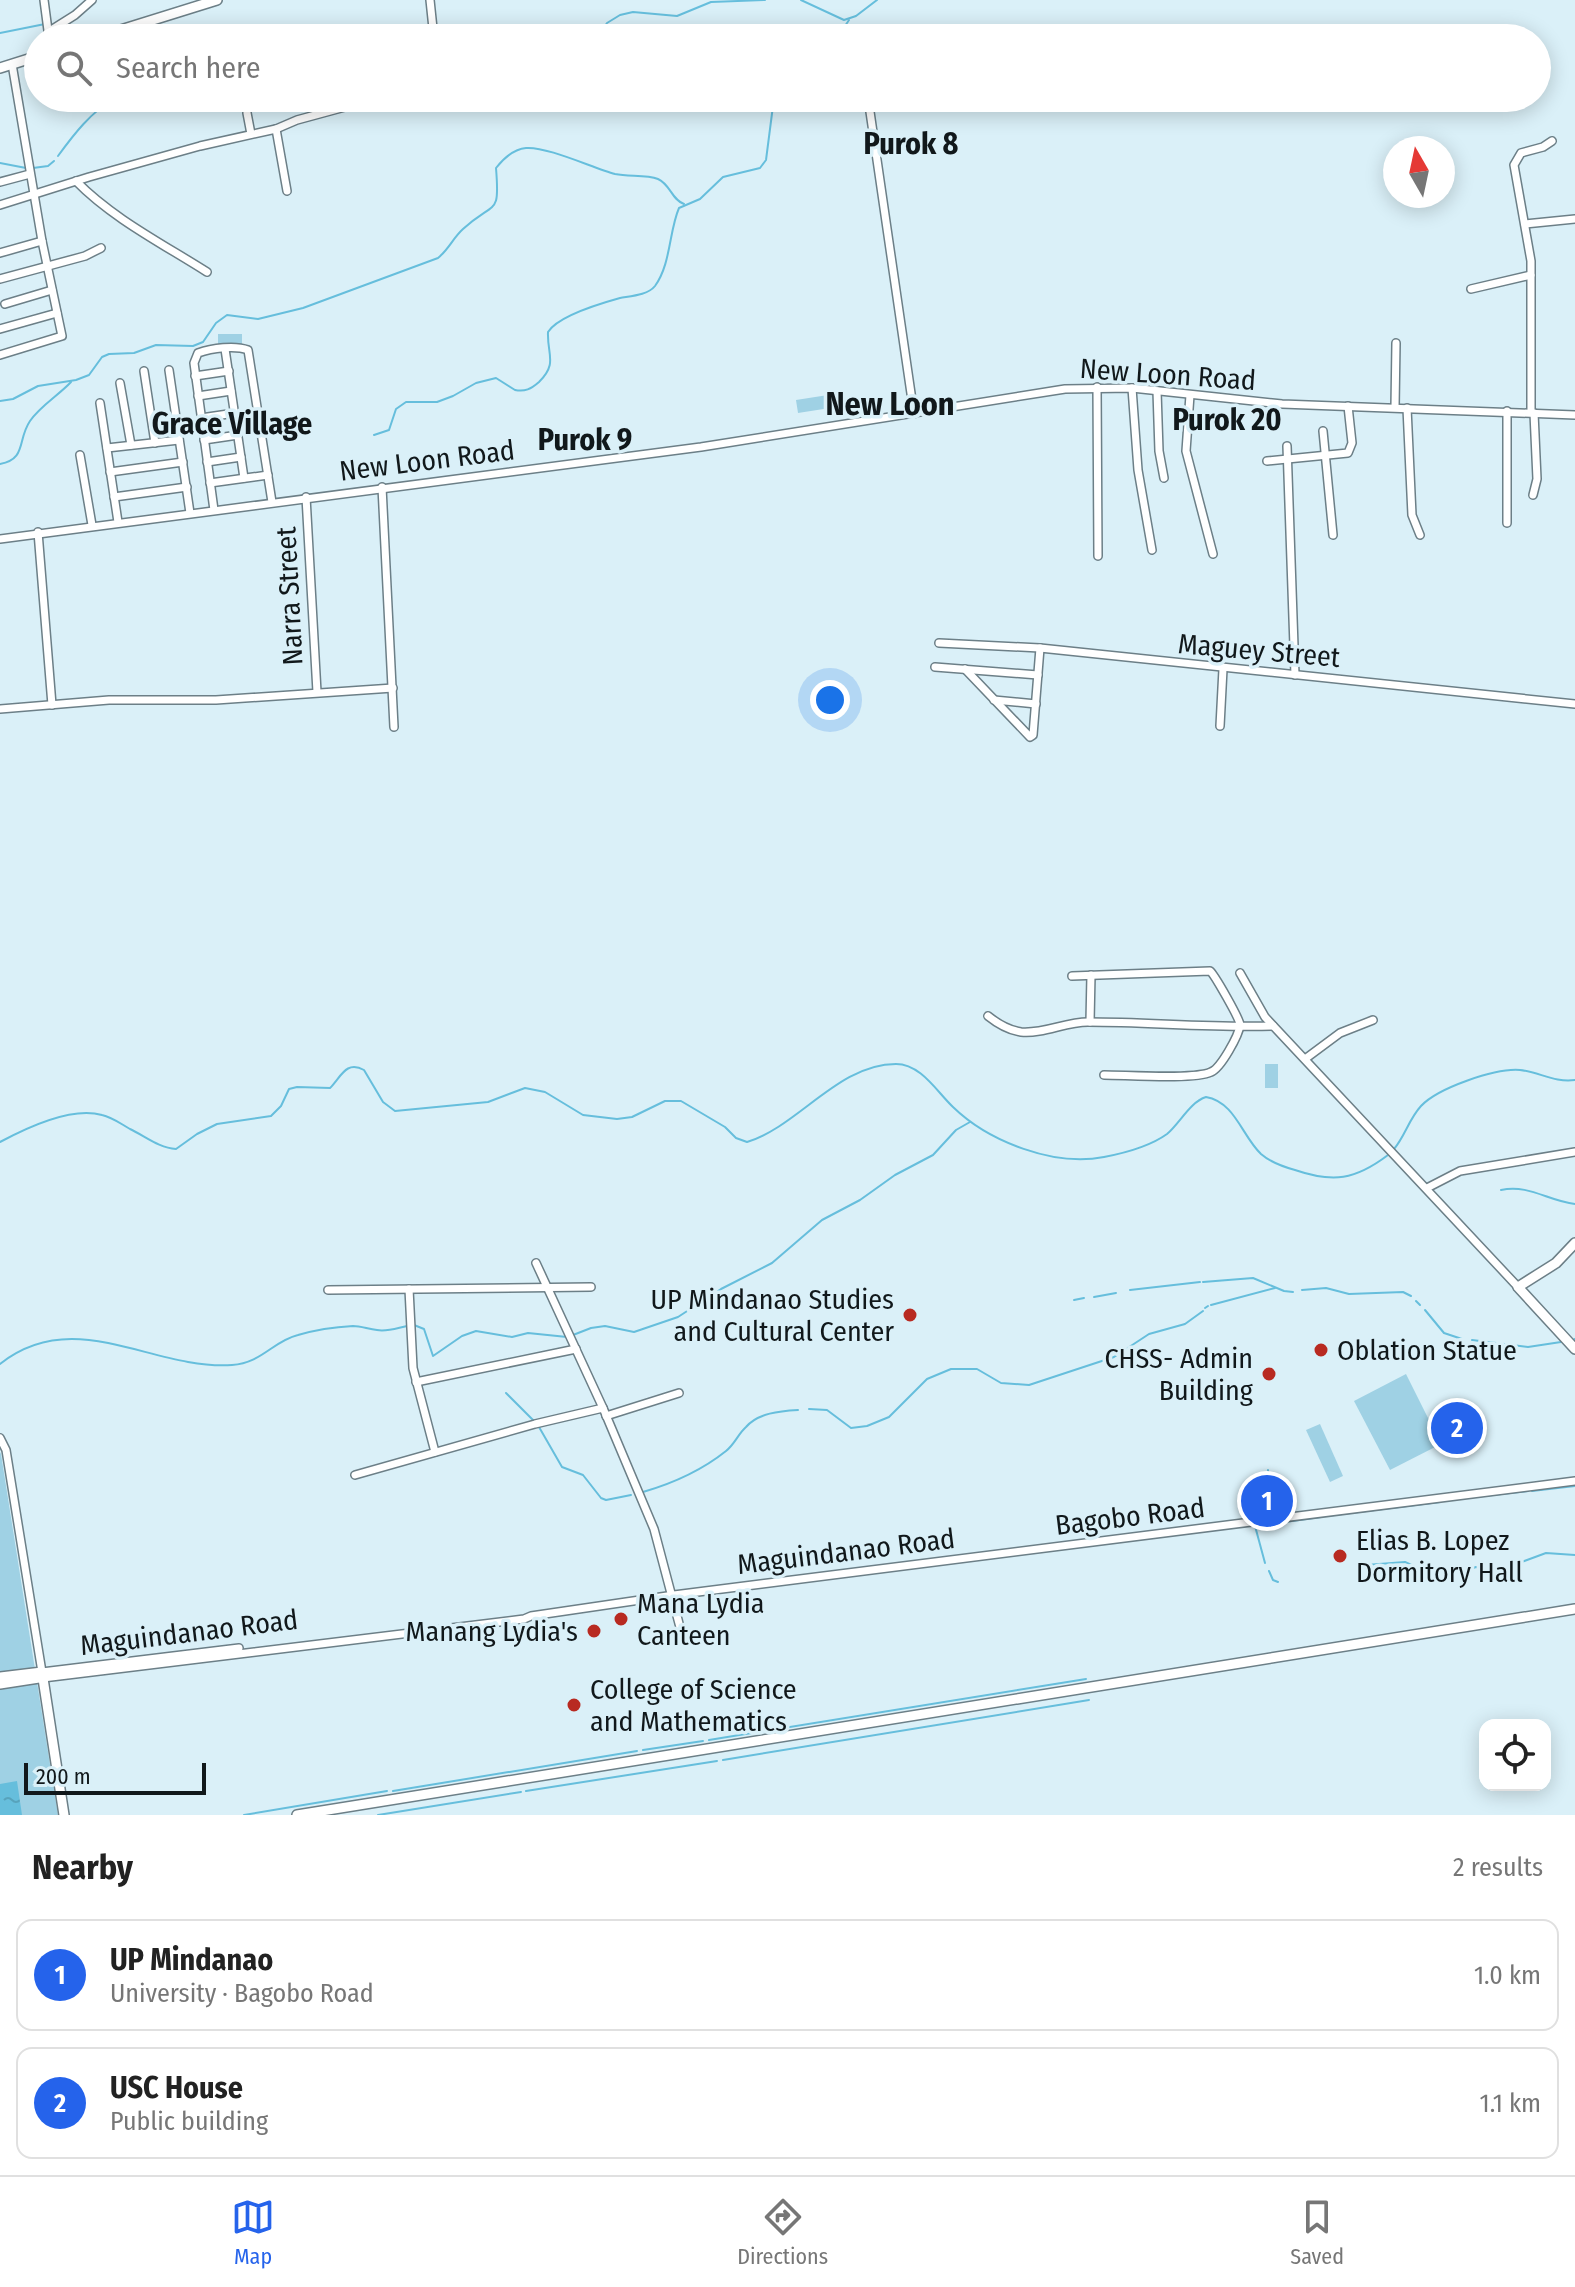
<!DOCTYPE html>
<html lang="en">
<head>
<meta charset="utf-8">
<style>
	body { margin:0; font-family:"Fira Sans Condensed",sans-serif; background:#f6f6f6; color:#222 }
	.controls { position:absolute; right:24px; bottom:24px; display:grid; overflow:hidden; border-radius:16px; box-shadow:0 4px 20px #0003 }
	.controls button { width:72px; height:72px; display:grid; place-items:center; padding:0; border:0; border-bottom:2px solid #e0e0e0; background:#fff; color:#222; font:40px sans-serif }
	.compass { position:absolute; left:1383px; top:136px; width:72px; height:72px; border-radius:50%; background:#fff; box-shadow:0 4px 20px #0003; rotate:351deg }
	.scale { position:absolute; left:24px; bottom:20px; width:182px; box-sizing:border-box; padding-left:8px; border:4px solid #11181b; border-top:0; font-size:22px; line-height:28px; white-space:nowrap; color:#11181b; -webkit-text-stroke:6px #daf0f8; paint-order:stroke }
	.you { position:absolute; left:830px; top:700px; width:28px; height:28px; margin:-20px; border:6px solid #fff; border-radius:50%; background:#1a73e8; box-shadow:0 0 0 12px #1a73e833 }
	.badge { display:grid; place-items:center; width:52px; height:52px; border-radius:50%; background:#2563eb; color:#fff; font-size:26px; font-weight:700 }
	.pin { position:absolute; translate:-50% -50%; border:4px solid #fff; box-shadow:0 2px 8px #0006 }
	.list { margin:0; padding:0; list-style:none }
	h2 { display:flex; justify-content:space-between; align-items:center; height:104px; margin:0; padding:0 32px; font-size:34px }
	h2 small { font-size:26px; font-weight:400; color:#767676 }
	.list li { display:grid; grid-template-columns:52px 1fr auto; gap:24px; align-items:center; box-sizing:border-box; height:112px; margin:0 16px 16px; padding:0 16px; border:2px solid #e0e0e0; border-radius:16px }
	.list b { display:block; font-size:30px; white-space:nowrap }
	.list p { margin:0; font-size:26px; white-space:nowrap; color:#767676 }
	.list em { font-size:26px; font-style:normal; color:#767676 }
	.icon { flex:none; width:44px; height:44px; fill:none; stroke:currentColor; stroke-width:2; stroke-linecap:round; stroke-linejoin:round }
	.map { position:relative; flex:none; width:1575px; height:1815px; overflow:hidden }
	.search { position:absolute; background:#fff; box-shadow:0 4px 20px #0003; left:24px; right:24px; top:24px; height:88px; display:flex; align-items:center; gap:20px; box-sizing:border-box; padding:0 28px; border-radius:44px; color:#767676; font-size:30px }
	.sheet { height:360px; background:#fff }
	nav { display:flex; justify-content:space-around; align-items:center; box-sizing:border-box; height:112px; border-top:2px solid #e0e0e0; background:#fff; font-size:22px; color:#767676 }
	nav a { display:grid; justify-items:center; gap:4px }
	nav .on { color:#2563eb }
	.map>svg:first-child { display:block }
	.garden { fill:#9fd1e4 }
	.water { fill:url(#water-ripples) }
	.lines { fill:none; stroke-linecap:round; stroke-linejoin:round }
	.stream { stroke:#66bedc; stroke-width:2 }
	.minor-casing { stroke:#6c7f87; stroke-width:10 }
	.tertiary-casing { stroke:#6c7f87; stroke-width:12 }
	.minor { stroke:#fff; stroke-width:7 }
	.tertiary { stroke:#fff; stroke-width:9 }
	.poi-dot { fill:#b82a21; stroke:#daf0f8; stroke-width:3 }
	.labels { text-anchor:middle; stroke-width:7; stroke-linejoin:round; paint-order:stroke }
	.street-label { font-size:28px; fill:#11181b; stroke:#daf0f8 }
	.poi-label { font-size:28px; fill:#11181b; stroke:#daf0f8; text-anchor:start }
	.neighbourhood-label { font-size:30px; font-weight:bold; fill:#11181b; stroke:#daf0f8 }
	.quarter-label { font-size:32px; font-weight:bold; fill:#11181b; stroke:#daf0f8 }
</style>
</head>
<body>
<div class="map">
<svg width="1575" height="1815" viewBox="0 0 1575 1815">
	<defs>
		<pattern id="water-ripples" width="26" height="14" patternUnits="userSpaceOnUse" patternTransform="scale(2)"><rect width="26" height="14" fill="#66bedc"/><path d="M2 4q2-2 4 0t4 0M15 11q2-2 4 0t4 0" fill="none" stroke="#57a3bc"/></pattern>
	</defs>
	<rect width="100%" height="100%" fill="#daf0f8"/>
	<g class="garden">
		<rect x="218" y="334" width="24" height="13"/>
		<path d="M828 395 830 408 798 413 796 400Z"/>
		<rect x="1265" y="1064" width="13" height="24"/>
		<path d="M1406 1374 1441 1444 1390 1470 1354 1401Z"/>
		<path d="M1320 1424 1343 1476 1330 1482 1306 1430Z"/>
		<path d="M0 1452 1 1454 58 1815H0Z"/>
	</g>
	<path class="water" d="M17 1781 22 1815H0V1784Z"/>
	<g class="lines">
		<g class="stream">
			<path d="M801 0 844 20 856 16 877 0"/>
			<path d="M63 26 86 31 108 29"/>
			<path d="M0 33 45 24"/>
			<path d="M597 38 607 23 620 15 633 12 677 16 711 2 765 0"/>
			<path d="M837 38 849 20"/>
			<path d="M58 156C74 134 91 112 115 98"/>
			<path d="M0 163 26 168"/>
			<path d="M33 168 48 166 54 161"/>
			<path d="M0 401 13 399 38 386 76 380 89 375 102 357 109 354 134 353 156 345 193 346 203 342 216 323 227 315 258 319 303 308 438 258C449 249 453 238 463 229 495 200 500 217 496 168 504 158 514 149 526 148 546 146 593 168 615 174 629 177 646 174 658 179 671 185 671 199 684 204"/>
			<path d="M374 435 389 430 396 409 406 402H437L453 396 476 383 496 378 515 390C525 392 531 389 539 382 558 363 547 355 548 332 558 316 602 303 620 298 631 296 648 295 655 286 671 264 669 231 679 208L700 199 723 177 760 168 766 160 774 98"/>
			<path d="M0 464C27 459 17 440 30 421 40 406 59 395 71 382"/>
			<path d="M0 1142C26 1128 71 1106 102 1115 112 1117 121 1124 130 1129 145 1136 159 1148 176 1149L197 1134 217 1124 271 1116 281 1106 289 1089 297 1087 330 1088C341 1077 346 1060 364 1070L383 1102 395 1111 488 1102 525 1088 545 1092 583 1115 617 1119 632 1117 665 1101H681L725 1127 736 1138 747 1142C799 1126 838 1064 896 1064 921 1064 937 1092 953 1107 989 1142 1055 1167 1104 1157 1125 1153 1149 1147 1167 1134 1180 1123 1190 1102 1206 1097 1235 1102 1242 1136 1261 1154 1269 1161 1284 1167 1295 1170 1333 1183 1355 1180 1388 1155"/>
			<path d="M1394 1149C1405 1136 1409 1119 1421 1106 1438 1088 1495 1068 1520 1070 1539 1072 1555 1083 1575 1080"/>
			<path d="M1501 1190C1529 1184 1548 1201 1575 1204"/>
			<path d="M1203 1282 1253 1278 1284 1291 1293 1292"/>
			<path d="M1130 1290 1200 1282"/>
			<path d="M1302 1290 1326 1288 1349 1294 1403 1292 1411 1296"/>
			<path d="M1094 1297 1116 1293"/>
			<path d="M1074 1300 1084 1298"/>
			<path d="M1416 1301 1420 1305"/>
			<path d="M1211 1305 1275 1288"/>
			<path d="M1205 1308 1208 1306"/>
			<path d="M1425 1310 1444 1333 1462 1339"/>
			<path d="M414 1325 424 1329 433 1356 462 1336 476 1331 512 1337 528 1333 567 1337"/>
			<path d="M573 1335 591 1328 605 1326 634 1332 678 1317 721 1289 772 1263 822 1220 860 1200 895 1175 933 1155 956 1130 970 1122"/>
			<path d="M1472 1340 1528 1347 1561 1342"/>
			<path d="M1573 1340 1575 1339"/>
			<path d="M0 1364C75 1305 151 1370 232 1365 262 1363 273 1341 298 1335 315 1330 335 1327 353 1326 361 1326 368 1329 377 1330 387 1332 397 1328 407 1326"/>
			<path d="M506 1393 533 1420"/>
			<path d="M809 1409 827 1410 851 1428 867 1426 889 1417 927 1379 951 1369H977L1001 1383 1029 1385 1114 1357 1149 1334 1185 1324 1203 1311"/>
			<path d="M539 1427 562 1467 583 1475 601 1498 606 1500 631 1495"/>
			<path d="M1532 1491 1575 1486"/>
			<path d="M643 1492C674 1483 701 1471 726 1451 735 1444 738 1434 746 1427 758 1413 780 1411 798 1410"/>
			<path d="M1466 1498 1528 1491"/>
			<path d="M1326 1516 1440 1502"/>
			<path d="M1256 1518 1268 1514 1271 1509 1268 1470"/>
			<path d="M1270 1524 1321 1517"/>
			<path d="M1265 1563 1255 1526 1267 1525"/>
			<path d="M1366 1565 1405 1562 1440 1578 1476 1567 1503 1569 1546 1553 1575 1555"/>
			<path d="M1269 1571 1273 1580 1278 1582"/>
			<path d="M709 1740 1086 1679"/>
			<path d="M643 1750 703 1741"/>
			<path d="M723 1760 1089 1700"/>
			<path d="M393 1791 637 1751"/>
			<path d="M526 1791 717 1761"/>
			<path d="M244 1815 387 1791"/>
			<path d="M378 1815 521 1792"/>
		</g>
		<defs>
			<g id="minor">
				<path d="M44 0 49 38"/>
				<path d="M430 0 434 38"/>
				<path d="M48 32 75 15 92 0"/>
				<path d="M868 98 914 414"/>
				<path d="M247 113 251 134"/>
				<path d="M276 129 287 191"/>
				<path d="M76 181C112 218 163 244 207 272"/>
				<path d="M0 182 30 174"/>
				<path d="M0 205 89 177 200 146 276 129 297 120 378 98"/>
				<path d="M1525 224 1575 219"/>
				<path d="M0 253 42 241"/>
				<path d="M0 279 85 256 101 248"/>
				<path d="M1471 289 1531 275"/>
				<path d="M5 304 52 290"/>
				<path d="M0 329 57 313"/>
				<path d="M225 349 244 478"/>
				<path d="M0 355 62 336 42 241 12 64"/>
				<path d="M169 370 190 513"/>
				<path d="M144 371 155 443"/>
				<path d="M195 376 229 371"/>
				<path d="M120 383 131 445"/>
				<path d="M1097 387 1098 556"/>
				<path d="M1132 388 1138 470 1152 550"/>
				<path d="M1157 391 1159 451 1164 478"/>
				<path d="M1190 395 1186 451 1213 554"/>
				<path d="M198 396 231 391"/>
				<path d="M100 403 118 522"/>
				<path d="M1395 407 1396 343"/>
				<path d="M1407 408 1412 515 1420 535"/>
				<path d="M1531 412V261L1514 165 1521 153 1543 147 1552 141"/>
				<path d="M201 418 235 413"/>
				<path d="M1323 431 1333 535"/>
				<path d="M204 440 238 435"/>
				<path d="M1287 446 1295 675"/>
				<path d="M107 448 179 440"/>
				<path d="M80 455 92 525"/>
				<path d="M1267 461 1348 453 1352 443 1348 406"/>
				<path d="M207 462 241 457"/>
				<path d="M110 472 183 462"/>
				<path d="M210 483 268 475"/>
				<path d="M382 487 394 727"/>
				<path d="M1533 495 1537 479 1534 413"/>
				<path d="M114 497 187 487"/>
				<path d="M306 497 317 692"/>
				<path d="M214 510 194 363 198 353C212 348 235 345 248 350L272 502"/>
				<path d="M1507 523V411"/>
				<path d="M38 532 52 705"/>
				<path d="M0 539 701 447 1065 389 1132 388 1282 404 1575 415"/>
				<path d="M939 643 1040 648 1575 704"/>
				<path d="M935 667 1038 675"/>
				<path d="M965 669 1030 737 1033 735 1040 648"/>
				<path d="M994 700 1036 704"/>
				<path d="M0 709 109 700H216L393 688"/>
				<path d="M1220 726 1223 669"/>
				<path d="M1240 973 1265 1017 1518 1287"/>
				<path d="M1072 976 1210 971C1214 974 1240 1019 1240 1025 1239 1035 1221 1068 1211 1072 1194 1080 1126 1075 1104 1075"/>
				<path d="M988 1016C998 1024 1008 1030 1021 1032 1044 1034 1065 1022 1088 1022 1150 1022 1210 1028 1273 1026"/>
				<path d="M1090 1022 1091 975"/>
				<path d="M1305 1059 1340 1033 1373 1020"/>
				<path d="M1427 1188 1460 1171 1575 1152"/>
				<path d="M536 1263 603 1408 654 1529 681 1631"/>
				<path d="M409 1289 413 1368 435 1452"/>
				<path d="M328 1290 591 1287"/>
				<path d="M416 1382 576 1349"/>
				<path d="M606 1416 679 1393"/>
				<path d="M0 1438 6 1450 42 1672 239 1648"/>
				<path d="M355 1475 535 1424 603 1408"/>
				<path d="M43 1678 524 1619 531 1616 674 1595 1575 1481"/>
			</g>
			<g id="tertiary">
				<path d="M95 38 217 0"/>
				<path d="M0 68 38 56"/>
				<path d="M1575 1243 1556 1263 1518 1287 1575 1349"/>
				<path d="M0 1677 42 1672 64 1815"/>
				<path d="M0 1684 39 1678"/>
				<path d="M297 1815 1575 1609"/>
			</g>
		</defs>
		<use href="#minor" class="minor-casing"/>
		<use href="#tertiary" class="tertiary-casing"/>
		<use href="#minor" class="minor"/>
		<use href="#tertiary" class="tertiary"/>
	</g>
	<g class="poi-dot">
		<circle cx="910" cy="1315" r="8"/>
		<circle cx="1321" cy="1350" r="8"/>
		<circle cx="1269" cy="1374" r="8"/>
		<circle cx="1340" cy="1556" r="8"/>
		<circle cx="621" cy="1619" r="8"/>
		<circle cx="594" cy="1631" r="8"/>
		<circle cx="574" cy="1705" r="8"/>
	</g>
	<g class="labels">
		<g class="street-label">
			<text transform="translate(1168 374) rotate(4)" y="10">New Loon Road</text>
			<text transform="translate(427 460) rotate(-7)" y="10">New Loon Road</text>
			<text transform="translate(289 596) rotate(-93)" y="10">Narra Street</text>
			<text transform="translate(1259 650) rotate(5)" y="10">Maguey Street</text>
			<text transform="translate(1130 1516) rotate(-7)" y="10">Bagobo Road</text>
			<text transform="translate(846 1551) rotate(-7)" y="10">Maguindanao Road</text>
			<text transform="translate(189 1632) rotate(-7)" y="10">Maguindanao Road</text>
		</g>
		<g class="poi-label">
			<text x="894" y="1309" text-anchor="end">UP Mindanao Studies<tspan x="894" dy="32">and Cultural Center</tspan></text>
			<text x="1337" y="1360">Oblation Statue</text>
			<text x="1253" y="1368" text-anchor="end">CHSS- Admin<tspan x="1253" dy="32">Building</tspan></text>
			<text x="1356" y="1550">Elias B. Lopez<tspan x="1356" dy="32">Dormitory Hall</tspan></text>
			<text x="637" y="1613">Mana Lydia<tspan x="637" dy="32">Canteen</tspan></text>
			<text x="578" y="1641" text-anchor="end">Manang Lydia's</text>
			<text x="590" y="1699">College of Science<tspan x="590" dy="32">and Mathematics</tspan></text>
		</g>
		<g class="neighbourhood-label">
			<text x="911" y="154">Purok 8</text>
			<text x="1227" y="430">Purok 20</text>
			<text x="232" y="434">Grace Village</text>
			<text x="585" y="450">Purok 9</text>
		</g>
		<g class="quarter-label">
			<text x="890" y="415">New Loon</text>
		</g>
	</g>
</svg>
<div class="controls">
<button><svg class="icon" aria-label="locate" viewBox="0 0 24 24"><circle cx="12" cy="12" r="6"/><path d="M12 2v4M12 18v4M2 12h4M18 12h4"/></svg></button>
</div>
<svg class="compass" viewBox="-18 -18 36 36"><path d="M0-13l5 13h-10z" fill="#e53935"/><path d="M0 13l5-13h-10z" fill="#767676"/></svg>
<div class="scale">200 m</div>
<div class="you"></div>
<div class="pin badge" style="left:1267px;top:1501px">1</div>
<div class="pin badge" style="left:1457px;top:1428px">2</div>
<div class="search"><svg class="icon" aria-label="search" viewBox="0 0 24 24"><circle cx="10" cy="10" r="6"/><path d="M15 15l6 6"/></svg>Search here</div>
</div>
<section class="sheet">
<h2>Nearby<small>2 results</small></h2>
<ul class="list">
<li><span class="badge">1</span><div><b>UP Mindanao</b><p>University · Bagobo Road</p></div><em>1.0 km</em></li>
<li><span class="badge">2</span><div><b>USC House</b><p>Public building</p></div><em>1.1 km</em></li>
</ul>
</section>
<nav>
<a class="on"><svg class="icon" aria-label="map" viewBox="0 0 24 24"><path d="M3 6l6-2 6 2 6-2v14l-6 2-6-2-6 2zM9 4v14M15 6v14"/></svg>Map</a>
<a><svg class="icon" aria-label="directions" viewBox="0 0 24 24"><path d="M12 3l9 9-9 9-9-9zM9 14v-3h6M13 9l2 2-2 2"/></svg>Directions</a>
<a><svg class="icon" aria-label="saved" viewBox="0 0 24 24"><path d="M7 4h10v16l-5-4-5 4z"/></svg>Saved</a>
</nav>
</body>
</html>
